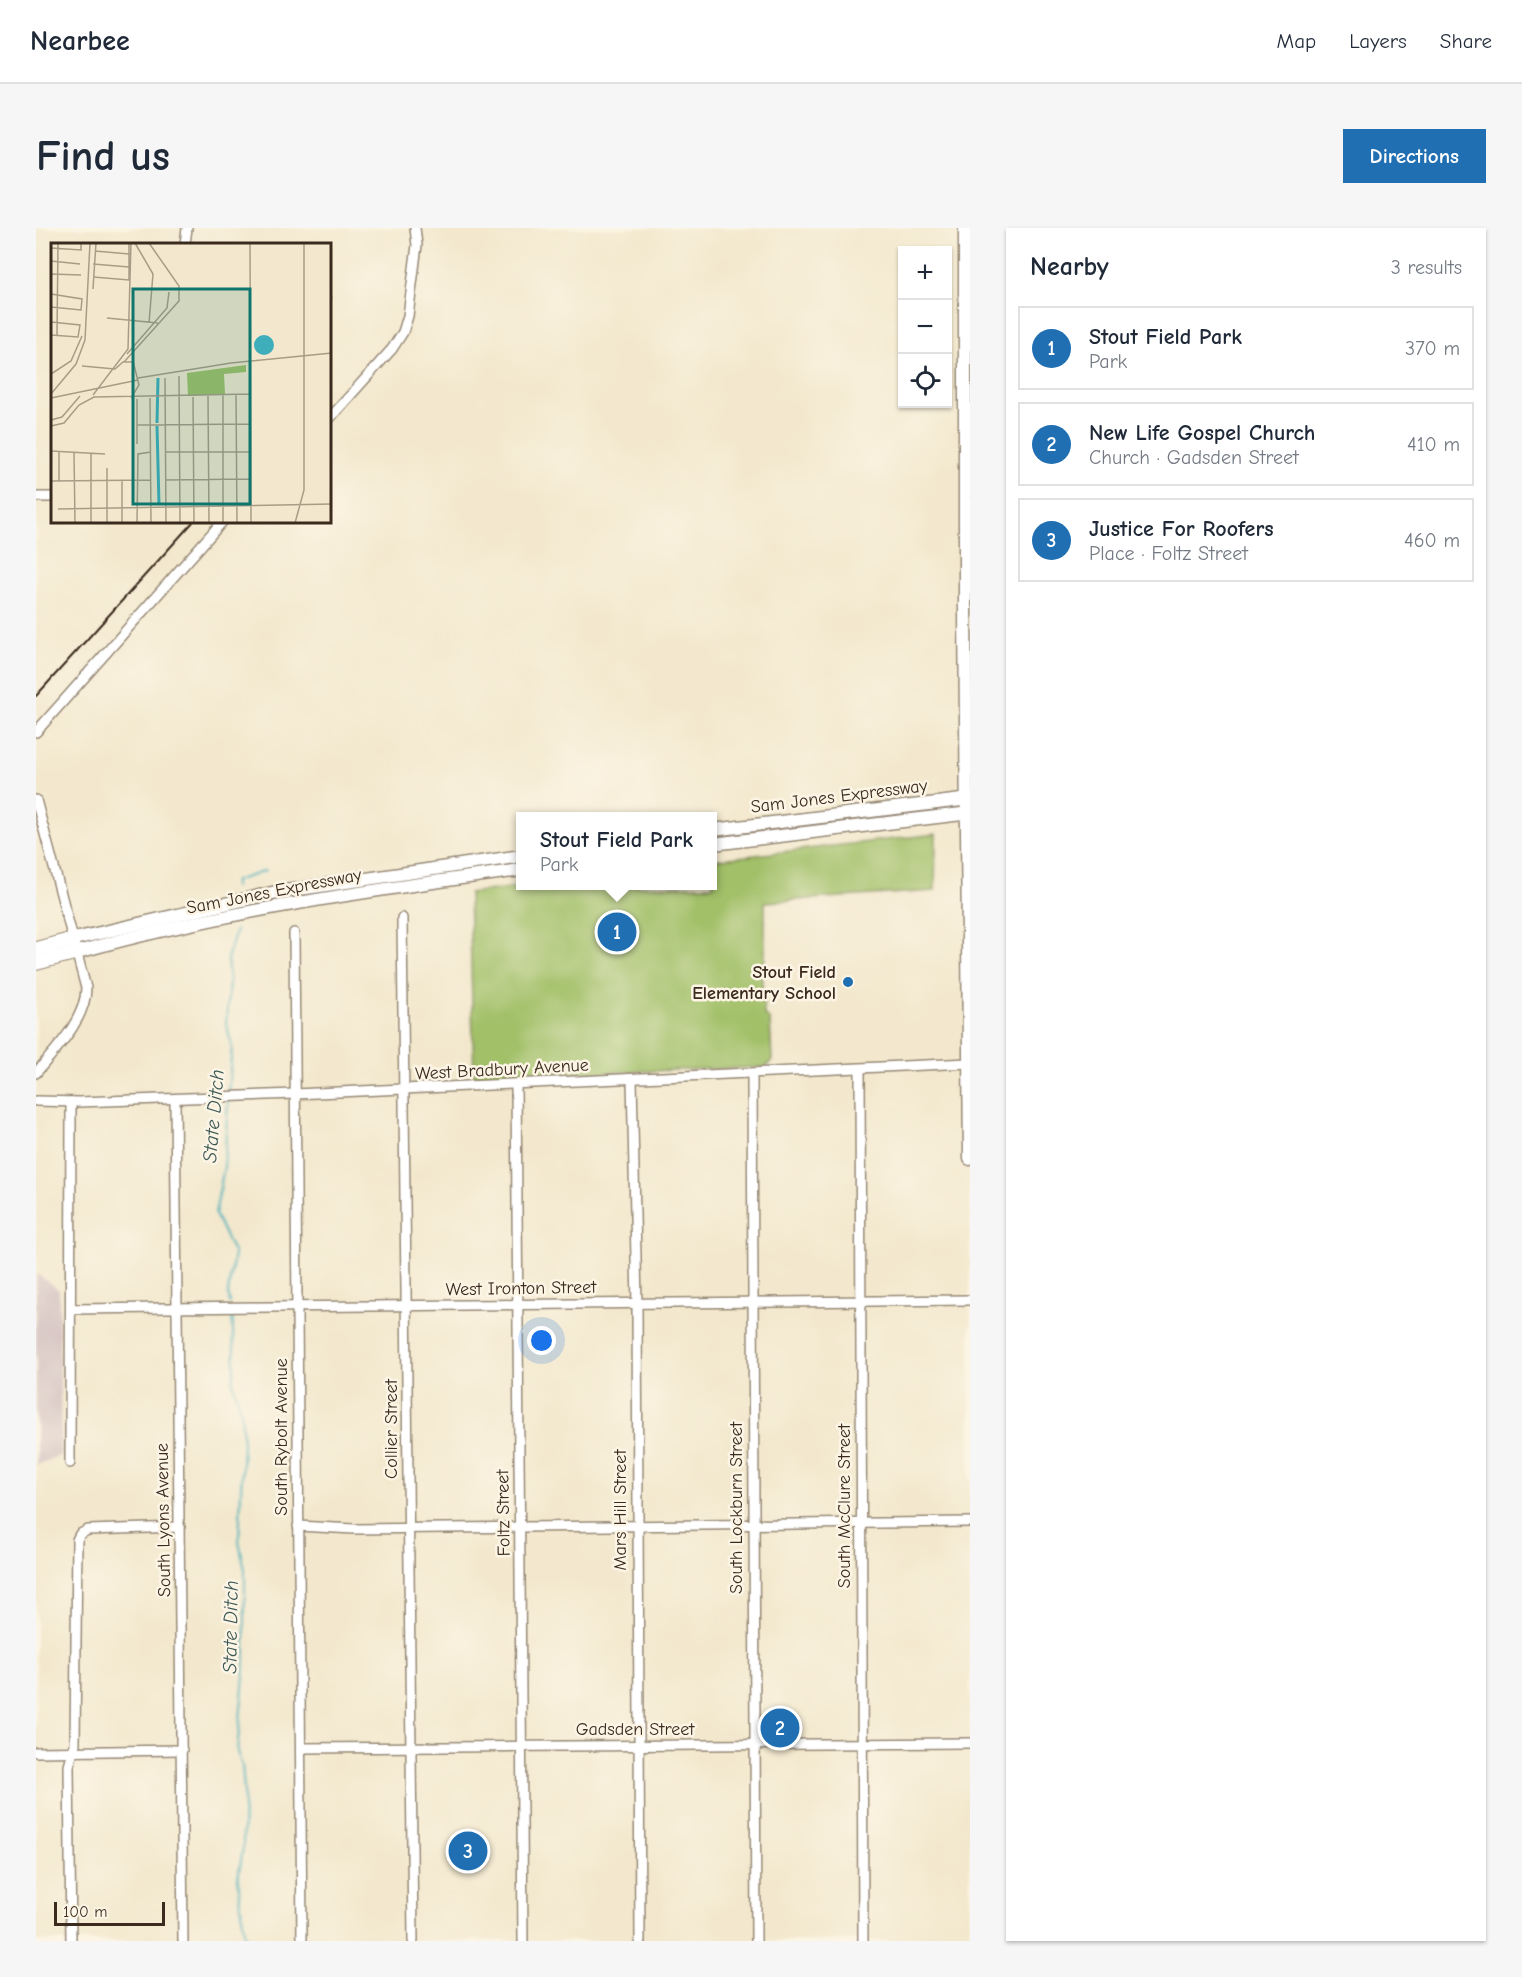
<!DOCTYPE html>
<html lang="en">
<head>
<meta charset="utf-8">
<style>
	body { margin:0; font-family:"Comic Neue",sans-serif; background:#f6f6f7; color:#1f2937 }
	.controls { position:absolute; right:18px; top:18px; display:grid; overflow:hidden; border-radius:0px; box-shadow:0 2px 4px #0004 }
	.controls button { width:54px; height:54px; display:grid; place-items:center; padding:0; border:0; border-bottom:2px solid #e0e1e3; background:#fff; color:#1f2937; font:30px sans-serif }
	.scale { position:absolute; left:18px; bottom:15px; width:111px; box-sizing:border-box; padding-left:6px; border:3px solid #3b2a1e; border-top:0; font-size:16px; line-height:21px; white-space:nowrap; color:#3b2a1e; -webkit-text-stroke:4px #fcf5e5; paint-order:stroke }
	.you { position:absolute; left:506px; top:1113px; width:21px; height:21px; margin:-15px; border:4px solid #fff; border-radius:50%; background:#1a73e8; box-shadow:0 0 0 9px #1a73e833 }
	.badge { display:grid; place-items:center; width:39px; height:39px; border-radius:50%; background:#1f6fb2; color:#fff; font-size:20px; font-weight:700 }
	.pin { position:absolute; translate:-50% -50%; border:3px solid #fff; box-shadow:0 2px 6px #0006 }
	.popup { position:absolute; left:480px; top:584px; width:201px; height:78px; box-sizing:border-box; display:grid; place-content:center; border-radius:0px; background:#fff; filter:drop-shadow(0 2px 4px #0005); font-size:20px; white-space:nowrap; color:#747a83 }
	.popup b { font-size:22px; color:#1f2937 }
	.popup::after { content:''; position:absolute; left:50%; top:100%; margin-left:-12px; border:12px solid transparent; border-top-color:#fff }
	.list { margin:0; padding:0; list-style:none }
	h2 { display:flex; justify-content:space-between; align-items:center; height:78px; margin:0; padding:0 24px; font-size:26px }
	h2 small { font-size:20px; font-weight:400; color:#747a83 }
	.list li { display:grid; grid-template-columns:39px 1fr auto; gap:18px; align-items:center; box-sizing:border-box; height:84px; margin:0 12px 12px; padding:0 12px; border:2px solid #e0e1e3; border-radius:0px }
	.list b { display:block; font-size:22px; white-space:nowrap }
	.list p { margin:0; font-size:20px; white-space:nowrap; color:#747a83 }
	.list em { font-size:20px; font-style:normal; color:#747a83 }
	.icon { flex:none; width:33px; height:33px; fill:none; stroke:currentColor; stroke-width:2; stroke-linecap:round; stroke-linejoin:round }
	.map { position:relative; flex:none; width:934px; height:1713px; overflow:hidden; border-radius:0px }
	header { display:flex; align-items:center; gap:36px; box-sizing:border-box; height:84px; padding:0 30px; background:#fff; border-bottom:2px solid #e0e1e3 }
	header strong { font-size:28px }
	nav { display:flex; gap:33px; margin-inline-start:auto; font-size:21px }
	.intro { display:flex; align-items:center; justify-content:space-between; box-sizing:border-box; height:144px; padding:0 36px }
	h1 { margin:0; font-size:42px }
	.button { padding:15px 27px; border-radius:0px; background:#1f6fb2; color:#fff; font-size:21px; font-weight:700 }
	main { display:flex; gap:36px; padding:0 36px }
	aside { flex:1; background:#fff; border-radius:0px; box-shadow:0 2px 4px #0004 }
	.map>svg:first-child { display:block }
	.industrial { fill:#d2bfbf }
	.green { fill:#a1c068; stroke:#6e7543; stroke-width:1.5 }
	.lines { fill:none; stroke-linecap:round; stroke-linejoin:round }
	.stream { stroke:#3faebb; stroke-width:2 }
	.minor-casing { stroke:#978976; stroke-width:12 }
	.major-casing { stroke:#978976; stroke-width:15 }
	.highway-casing { stroke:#978976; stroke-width:16 }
	.minor { stroke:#fff; stroke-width:9 }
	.major { stroke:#fff; stroke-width:12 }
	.highway { stroke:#fff; stroke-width:14 }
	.rail { stroke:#3b2a1e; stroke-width:2 }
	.poi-dot { fill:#1f6fb2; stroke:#fcf5e5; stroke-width:2 }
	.labels { text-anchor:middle; stroke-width:5; stroke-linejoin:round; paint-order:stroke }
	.street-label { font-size:18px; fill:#3b2a1e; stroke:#fcf5e5 }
	.poi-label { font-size:18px; font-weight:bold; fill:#3b2a1e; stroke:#fcf5e5; text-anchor:end }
	.water-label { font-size:20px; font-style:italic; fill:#3c5855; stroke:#fcf5e5 }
	.inset-river { fill:none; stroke:#3faebb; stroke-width:3 }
	.inset-road { fill:none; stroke:#a99c87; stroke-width:1.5 }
	.view { fill:#0f766e; fill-opacity:0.15; stroke:#0f766e; stroke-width:3 }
	.inset-edge { fill:none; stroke:#3b2a1e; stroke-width:3 }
</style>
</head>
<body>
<header>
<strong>Nearbee</strong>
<nav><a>Map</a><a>Layers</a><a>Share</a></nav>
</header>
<div class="intro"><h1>Find us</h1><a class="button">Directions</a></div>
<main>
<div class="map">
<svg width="934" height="1713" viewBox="0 0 934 1713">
	<rect width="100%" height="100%" fill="#fcf5e5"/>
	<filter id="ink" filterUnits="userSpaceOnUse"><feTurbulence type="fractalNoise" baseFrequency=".0167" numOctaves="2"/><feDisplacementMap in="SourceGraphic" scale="12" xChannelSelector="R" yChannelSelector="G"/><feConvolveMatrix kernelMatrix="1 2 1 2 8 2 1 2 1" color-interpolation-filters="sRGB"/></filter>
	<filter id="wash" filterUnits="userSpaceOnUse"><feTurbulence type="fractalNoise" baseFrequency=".008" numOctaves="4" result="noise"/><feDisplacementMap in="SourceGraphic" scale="24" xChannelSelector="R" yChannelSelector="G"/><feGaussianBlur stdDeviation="1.35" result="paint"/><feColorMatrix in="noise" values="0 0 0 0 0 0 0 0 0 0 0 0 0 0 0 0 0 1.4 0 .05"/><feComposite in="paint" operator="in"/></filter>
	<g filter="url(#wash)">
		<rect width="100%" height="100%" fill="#f3e8cd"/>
		<path class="industrial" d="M0 1045 23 1062 25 1227 0 1237Z"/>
		<path class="green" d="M900 606 899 663 729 674V733L725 737 728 787 734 792 736 832 730 839 438 849 433 665 491 658H677V632Z"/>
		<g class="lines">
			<g class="stream">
				<path d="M198 659 199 653 229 643"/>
				<path d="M192 867 196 818 190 796 193 753 191 731 200 702"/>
				<path d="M192 873 188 939 179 986 198 1026 192 1065 194 1075"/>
				<path d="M196 1085 199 1139 197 1155 205 1184 207 1216 203 1314 209 1342V1437L201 1524 206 1537 208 1563 207 1621 202 1650 209 1713"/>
			</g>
		</g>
	</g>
	<g filter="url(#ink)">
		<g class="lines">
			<defs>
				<g id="minor">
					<path d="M149 16 151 0"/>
					<path d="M294 190 356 121 367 104 372 88 381 17 379 0"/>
					<path d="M0 269H16"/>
					<path d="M0 504 186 294"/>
					<path d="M0 572 50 760C50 792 19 822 0 845"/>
					<path d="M366 690 377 1713"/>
					<path d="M258 705 266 1713"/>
					<path d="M824 842 827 1713"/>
					<path d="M716 847 720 1713"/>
					<path d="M596 852 601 1075 604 1713"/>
					<path d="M480 857 487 1713"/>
					<path d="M139 871 147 1713"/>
					<path d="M0 873 43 874 259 866 933 835"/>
					<path d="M36 1081 934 1072"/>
					<path d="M34 1235 35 874"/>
					<path d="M262 1298 318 1301 934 1294"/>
					<path d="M265 1520 934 1515"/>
					<path d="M0 1524 146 1522"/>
					<path d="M35 1713 33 1538 39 1516 41 1312 44 1306 52 1302 144 1299"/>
				</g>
				<g id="major">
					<path d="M929 0V382L934 931"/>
					<path d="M677 602 934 571"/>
					<path d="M677 616 934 585"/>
					<path d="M38 711 236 665 485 628"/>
					<path d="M42 724C187 683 336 662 485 642"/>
				</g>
				<g id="highway">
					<path d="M0 721 38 711"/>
					<path d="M0 735 42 724"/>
				</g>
			</defs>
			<use href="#minor" class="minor-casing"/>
			<use href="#major" class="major-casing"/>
			<use href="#highway" class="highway-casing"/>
			<use href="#minor" class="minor"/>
			<use href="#major" class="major"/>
			<use href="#highway" class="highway"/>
			<g class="rail">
				<path d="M294 69V84"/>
				<path d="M0 468 157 294"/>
			</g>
		</g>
	</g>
	<circle class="poi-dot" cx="812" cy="754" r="6"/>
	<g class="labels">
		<g class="street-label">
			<text transform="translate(803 568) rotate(-7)" y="6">Sam Jones Expressway</text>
			<text transform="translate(238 663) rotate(-11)" y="6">Sam Jones Expressway</text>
			<text transform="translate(466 841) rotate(-3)" y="6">West Bradbury Avenue</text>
			<text transform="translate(485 1060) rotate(-1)" y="6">West Ironton Street</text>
			<text transform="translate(355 1201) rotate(-90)" y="6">Collier Street</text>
			<text transform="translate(245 1209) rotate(-90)" y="6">South Rybolt Avenue</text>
			<text transform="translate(808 1278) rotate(-90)" y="6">South McClure Street</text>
			<text transform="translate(700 1280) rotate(-90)" y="6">South Lockburn Street</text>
			<text transform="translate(584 1282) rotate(-90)" y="6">Mars Hill Street</text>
			<text transform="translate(467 1285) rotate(-91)" y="6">Foltz Street</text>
			<text transform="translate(127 1292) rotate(-91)" y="6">South Lyons Avenue</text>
			<text x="599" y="1507">Gadsden Street</text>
		</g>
		<g class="poi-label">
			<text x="800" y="750">Stout Field<tspan x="800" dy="21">Elementary School</tspan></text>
		</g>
		<g class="water-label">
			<text transform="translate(177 888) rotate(-85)" y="7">State Ditch</text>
			<text transform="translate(194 1399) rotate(-89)" y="7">State Ditch</text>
		</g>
	</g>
	<g transform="translate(15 15)">
		<rect width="280" height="280" fill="#f3e8cd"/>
		<path d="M195 122V129L173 131 174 151 137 153 136 130Z" fill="#a1c068"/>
		<path d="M203 102a10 10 0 1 1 20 0a10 10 0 1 1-20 0Z" fill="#3faebb"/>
		<path class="inset-river" d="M106 180 107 135M106 183 108 262"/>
		<path class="inset-road" d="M84 0 102 31 98 80M199 0 200 280M0 5 30 7V0M44 8 78 11M0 18 29 21M42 21 78 24M0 31 30 32M42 34 78 37V0M42 46 45 0M0 51 31 56 30 67 0 64M56 75 107 80M0 79 29 82 27 94 0 92M6 93 7 0M76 111 116 65 118 49M73 119 128 58V43L98 0M31 123 64 126 72 119H82M0 131 20 118 31 93M128 133 129 280M87 135 180 120 281 110M114 135 115 280M0 151 25 121 34 97 39 0M42 152 77 106 80 0M172 152V280M185 152 186 280M157 153 158 280M142 154 143 280M0 155 87 137M80 155 88 142 82 118M99 155 100 280M0 177 11 174 29 153M86 182 199 181M0 183 13 180 28 162 43 154 199 151M86 201V156M0 208 54 211M8 209V238M115 209H200M23 210 24 280M40 211V280M56 225V280M115 237 200 236M0 238 100 237M71 238V280M7 266 281 261M86 280 87 211 100 209M244 280 253 247V0"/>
		<path class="view" d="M82 46H199V261H82Z"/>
		<rect width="280" height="280" class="inset-edge"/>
	</g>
</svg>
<div class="controls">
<button>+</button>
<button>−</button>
<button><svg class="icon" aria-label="locate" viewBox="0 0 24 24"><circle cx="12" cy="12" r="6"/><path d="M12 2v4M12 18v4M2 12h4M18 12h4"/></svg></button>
</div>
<div class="scale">100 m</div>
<div class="you"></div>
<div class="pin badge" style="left:581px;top:704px">1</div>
<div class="popup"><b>Stout Field Park</b>Park</div>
<div class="pin badge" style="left:744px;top:1500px">2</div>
<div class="pin badge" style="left:432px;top:1623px">3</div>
</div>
<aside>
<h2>Nearby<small>3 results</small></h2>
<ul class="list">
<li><span class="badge">1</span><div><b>Stout Field Park</b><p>Park</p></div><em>370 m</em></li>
<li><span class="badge">2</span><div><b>New Life Gospel Church</b><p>Church · Gadsden Street</p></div><em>410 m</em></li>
<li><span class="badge">3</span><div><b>Justice For Roofers</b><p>Place · Foltz Street</p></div><em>460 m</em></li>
</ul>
</aside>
</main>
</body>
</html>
